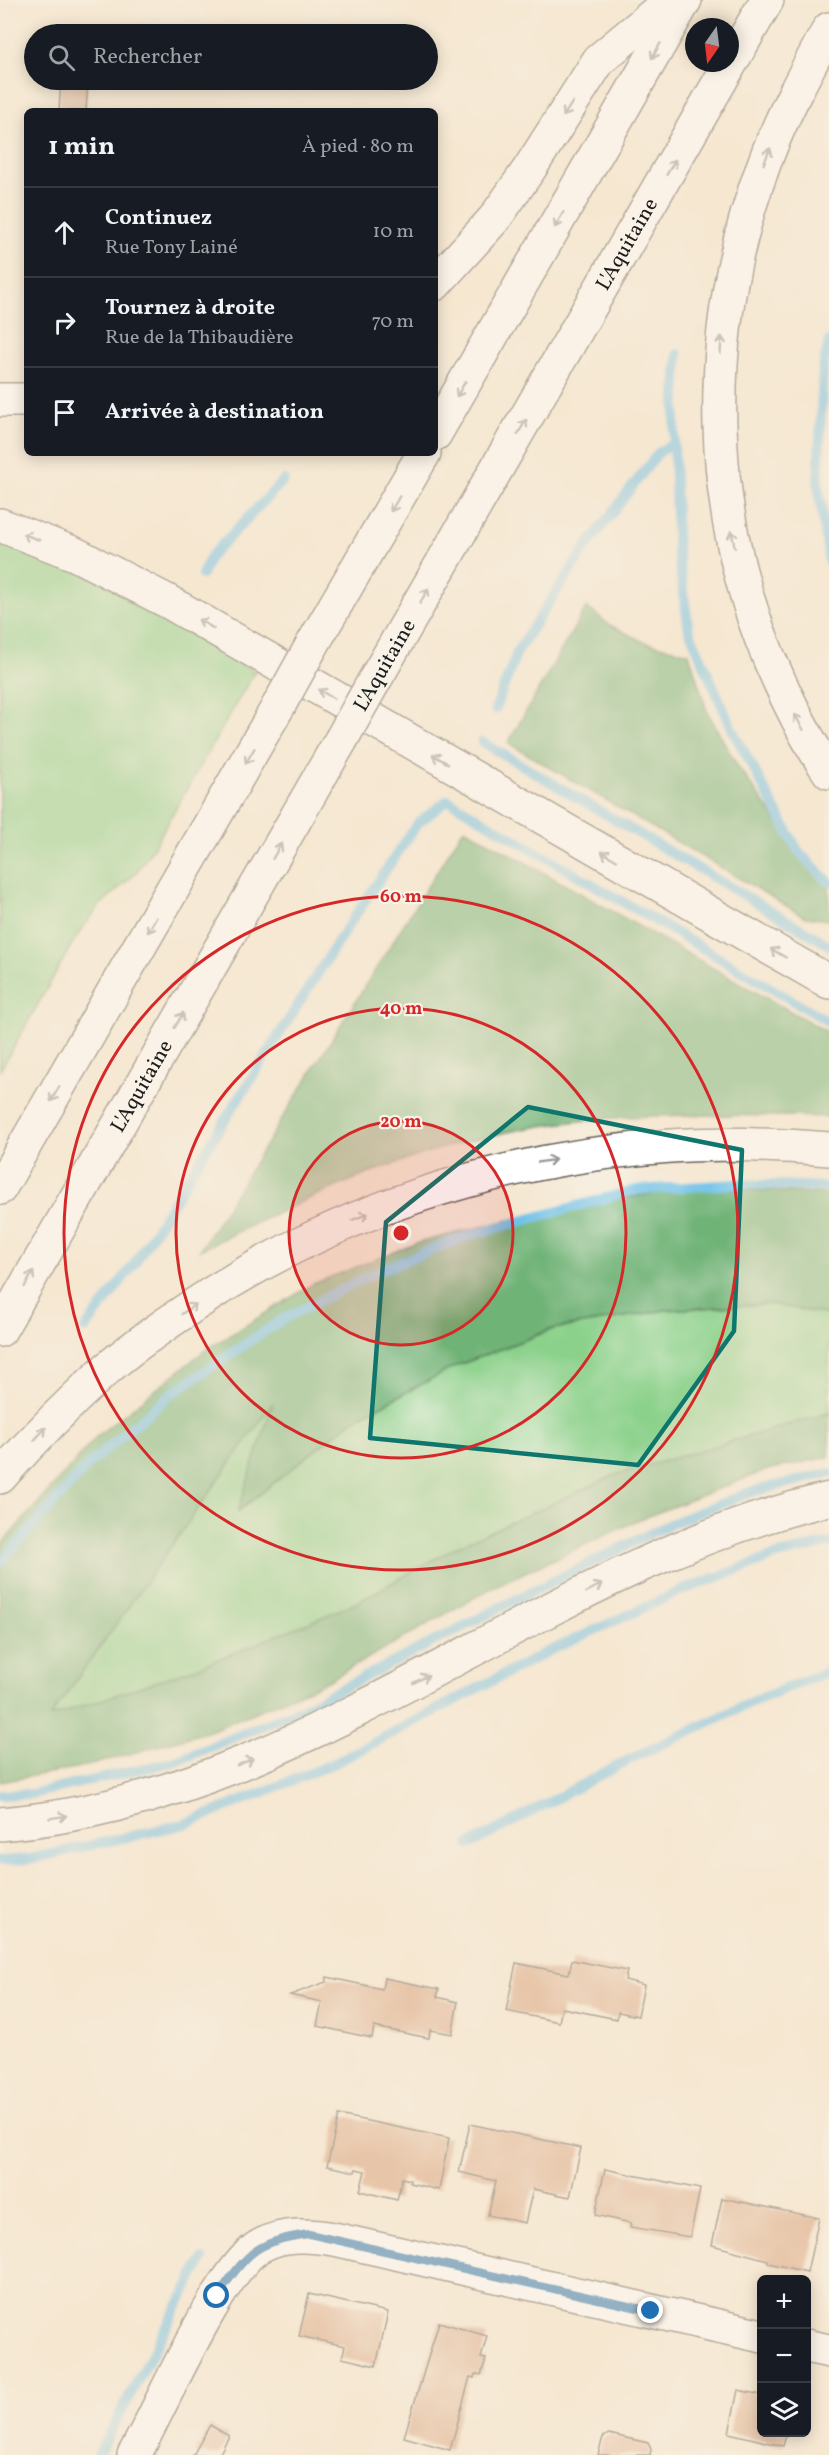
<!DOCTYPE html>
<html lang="fr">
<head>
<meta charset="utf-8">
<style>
	body { margin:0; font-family:Vollkorn,serif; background:#242831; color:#f1f3f6 }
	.controls { position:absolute; right:18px; bottom:18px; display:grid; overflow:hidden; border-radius:9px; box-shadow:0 3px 15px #0003 }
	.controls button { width:54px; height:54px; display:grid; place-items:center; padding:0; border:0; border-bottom:2px solid #363941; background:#171b24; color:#f1f3f6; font:30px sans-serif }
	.compass { position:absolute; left:685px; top:18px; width:54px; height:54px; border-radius:50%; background:#171b24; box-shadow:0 3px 15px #0003; rotate:194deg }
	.stop { position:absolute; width:18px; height:18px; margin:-14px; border:4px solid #1f6fb2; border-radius:50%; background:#fff }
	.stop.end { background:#1f6fb2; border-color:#fff; box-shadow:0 2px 6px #0008 }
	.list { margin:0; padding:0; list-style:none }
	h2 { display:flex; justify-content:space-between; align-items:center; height:78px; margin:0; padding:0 24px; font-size:26px }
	h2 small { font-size:20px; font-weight:400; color:#9ea1a6 }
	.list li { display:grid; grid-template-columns:39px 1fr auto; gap:18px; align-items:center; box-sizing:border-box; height:90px; padding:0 24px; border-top:2px solid #363941 }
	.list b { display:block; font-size:22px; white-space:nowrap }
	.list p { margin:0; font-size:20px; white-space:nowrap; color:#9ea1a6 }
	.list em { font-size:20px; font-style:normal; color:#9ea1a6 }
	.icon { flex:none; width:33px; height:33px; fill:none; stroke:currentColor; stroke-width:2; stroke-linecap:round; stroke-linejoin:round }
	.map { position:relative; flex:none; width:829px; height:2455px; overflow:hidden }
	.search { position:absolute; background:#171b24; box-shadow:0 3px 15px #0003; left:24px; top:24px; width:414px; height:66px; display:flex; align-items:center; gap:15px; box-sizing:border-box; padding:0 21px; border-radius:33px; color:#9ea1a6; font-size:22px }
	.panel { position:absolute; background:#171b24; box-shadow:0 3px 15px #0003; left:24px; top:108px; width:414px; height:348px; border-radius:9px }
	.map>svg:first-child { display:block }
	.green { fill:#8bd18b; stroke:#547654; stroke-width:1.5 }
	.forest { fill:#70b377; stroke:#46684a; stroke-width:1.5 }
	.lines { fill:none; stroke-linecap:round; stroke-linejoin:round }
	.stream { stroke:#6dc1e9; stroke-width:10 }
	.building { fill:#d69c78 }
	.street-casing { stroke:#68635b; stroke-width:36 }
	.highway-casing { stroke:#68635b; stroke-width:36 }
	.street { stroke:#fff; stroke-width:33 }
	.highway { stroke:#fff; stroke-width:33 }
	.highway-bridge-casing { stroke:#68635b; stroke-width:36; stroke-linecap:butt }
	.highway-bridge { stroke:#fff; stroke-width:33 }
	.oneway { stroke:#999 }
	.route { stroke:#1f6fb2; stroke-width:8 }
	.marked { fill:none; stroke:#0f766e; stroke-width:4.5; stroke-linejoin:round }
	.ring { fill:none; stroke:#d62828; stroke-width:3 }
	.labels { text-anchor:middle; stroke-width:4.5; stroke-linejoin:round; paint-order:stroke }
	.street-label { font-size:21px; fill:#1c1c1c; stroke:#f7f3e8 }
	.centre { fill:#d62828; stroke:#f7f3e8; stroke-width:3 }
	.ring-label { font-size:18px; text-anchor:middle; font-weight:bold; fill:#d62828; stroke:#f7f3e8; stroke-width:4.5; stroke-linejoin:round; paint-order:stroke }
</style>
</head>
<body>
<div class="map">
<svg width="829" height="2455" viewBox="0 0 829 2455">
	<rect width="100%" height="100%" fill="#f7f3e8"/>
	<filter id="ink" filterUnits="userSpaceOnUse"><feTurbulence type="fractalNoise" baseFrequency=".0167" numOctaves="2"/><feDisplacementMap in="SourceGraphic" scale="12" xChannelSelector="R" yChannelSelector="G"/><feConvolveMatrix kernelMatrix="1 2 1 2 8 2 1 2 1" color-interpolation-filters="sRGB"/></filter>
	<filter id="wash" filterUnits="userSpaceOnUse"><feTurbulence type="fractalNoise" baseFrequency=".008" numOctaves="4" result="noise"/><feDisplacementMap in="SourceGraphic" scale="24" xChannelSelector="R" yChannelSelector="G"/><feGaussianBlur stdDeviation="1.35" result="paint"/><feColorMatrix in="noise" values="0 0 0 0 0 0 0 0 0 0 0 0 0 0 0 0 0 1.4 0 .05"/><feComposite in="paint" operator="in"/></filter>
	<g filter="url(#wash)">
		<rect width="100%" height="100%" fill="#f5e7d1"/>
		<g class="green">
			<path d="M0 541 92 577 255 671 153 848 136 873 99 906 75 939 0 1071Z"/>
			<path d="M770 1304 829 1315V1413L615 1475 458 1546 354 1604 199 1667 49 1718 275 1400 239 1511 353 1420 456 1366 553 1329 665 1310Z"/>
		</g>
		<g class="forest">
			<path d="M586 607 610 625 644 642 689 653 707 711 737 765 799 852 829 882V920L805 917 508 743Z"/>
			<path d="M464 828 829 1033V1117C722 1115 614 1110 508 1132 400 1153 299 1202 200 1250Z"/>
			<path d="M693 1187 829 1194V1315L770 1304 665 1310 553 1329 456 1366 353 1420 238 1511 273 1403 50 1717 199 1667 354 1604 458 1546 615 1475 829 1413V1457L767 1470 641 1519 493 1587 326 1682 210 1731 91 1765 0 1782V1546L97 1436 204 1351 313 1284 417 1243 541 1212Z"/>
		</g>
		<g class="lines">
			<g class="stream">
				<path d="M829 341 823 367 818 484 829 562"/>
				<path d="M678 354 674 443 677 550 689 630 733 731 799 852 829 882"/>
				<path d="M202 575 210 557 284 480"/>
				<path d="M495 709 518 650 581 554 658 453 674 443"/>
				<path d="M482 742 829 945"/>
				<path d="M85 1329 134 1264 344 932 418 823 448 800 829 1022"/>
				<path d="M0 1563 90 1463 172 1393 283 1319 378 1271 467 1236 636 1190 739 1184 829 1187"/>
				<path d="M0 1795 32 1794 176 1761 302 1709 501 1607 670 1524 750 1492 829 1473"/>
				<path d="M469 1845 628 1760 754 1701 829 1671"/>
				<path d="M0 1861 30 1859 185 1824 337 1762 549 1651 680 1591 774 1556 829 1543"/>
				<path d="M98 2455 203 2259"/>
			</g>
		</g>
		<g id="blocks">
			<g class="building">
				<path d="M61 80H88L86 111H59Z"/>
				<path d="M572 1960 627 1971 625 1980 644 1985 638 2016 618 2012 617 2019 562 2008 559 2022 506 2011 516 1963 569 1974Z"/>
				<path d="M327 1977 382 1989 384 1978 439 1989 437 1997 458 2002 452 2034 430 2030 429 2038 374 2027 372 2038 317 2026 322 2002 290 1995 326 1982Z"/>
				<path d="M339 2115 449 2138 439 2190 410 2183V2180L402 2178 397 2200 360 2191 365 2171 356 2169 355 2172 327 2166Z"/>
				<path d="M470 2124 581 2148 570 2197 533 2189 525 2223 488 2215 496 2181 459 2172Z"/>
				<path d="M605 2169 700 2189 690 2237 630 2227 631 2223 595 2215Z"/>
				<path d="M722 2198 819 2218 807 2272 768 2263V2260L712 2245Z"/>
				<path d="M309 2294 388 2312 376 2366 342 2358 345 2346 299 2336Z"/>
				<path d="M439 2322 487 2336 481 2358 486 2359 481 2375 476 2374 475 2378 470 2377 450 2450 404 2437Z"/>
				<path d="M738 2390 762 2395V2432H787L783 2446 729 2433Z"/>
				<path d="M210 2425 229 2436 219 2455H193Z"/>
				<path d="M609 2434 648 2443 651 2449 650 2455H598L603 2437Z"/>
			</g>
		</g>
	</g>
	<g filter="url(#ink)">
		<use href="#blocks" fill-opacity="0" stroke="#68635b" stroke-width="1.5"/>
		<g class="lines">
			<defs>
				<g id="street">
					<path d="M806 2346 829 2351"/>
					<path d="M134 2455C160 2410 221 2265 262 2245 284 2233 310 2235 334 2239L762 2336"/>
				</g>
				<g id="highway">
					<path d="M829 29C805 73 781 117 764 164 701 332 704 522 781 685 795 715 810 745 829 772"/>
					<path d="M435 284 495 218 530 168 599 60 671 0"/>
					<path d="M0 400H27"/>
					<path d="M435 434 685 0"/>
					<path d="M0 525 75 554 167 601 829 982"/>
					<path d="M311 647 424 453"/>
					<path id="s1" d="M373 683 767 0"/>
					<path d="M0 1188 279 705"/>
					<path id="s2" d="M0 1330 341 740"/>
					<path d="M0 1477C32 1441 66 1406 101 1374 129 1349 160 1328 191 1307 334 1211 499 1158 671 1146 723 1142 777 1145 829 1149"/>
					<path d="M0 1824C306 1800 537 1567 829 1499"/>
				</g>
			</defs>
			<use href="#street" class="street-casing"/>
			<use href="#highway" class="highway-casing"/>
			<use href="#street" class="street"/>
			<use href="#highway" class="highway"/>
			<defs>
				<g id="highway-bridge">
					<path d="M279 705 311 647"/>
					<path d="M341 740 373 683"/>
				</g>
			</defs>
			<use href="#highway-bridge" class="highway-bridge-casing"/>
			<use href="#highway-bridge" class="highway-bridge"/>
		</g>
		<defs><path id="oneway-shaft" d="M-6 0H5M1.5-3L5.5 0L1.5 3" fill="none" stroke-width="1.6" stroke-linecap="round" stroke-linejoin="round" transform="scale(1.5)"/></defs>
		<g class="oneway">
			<use href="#oneway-shaft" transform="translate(656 51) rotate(120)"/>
			<use href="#oneway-shaft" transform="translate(568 109) rotate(122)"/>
			<use href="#oneway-shaft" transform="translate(767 156) rotate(-67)"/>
			<use href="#oneway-shaft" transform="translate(671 167) rotate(-60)"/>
			<use href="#oneway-shaft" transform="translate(559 220) rotate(120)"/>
			<use href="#oneway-shaft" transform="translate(721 345) rotate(-87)"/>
			<use href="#oneway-shaft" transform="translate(461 389) rotate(120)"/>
			<use href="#oneway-shaft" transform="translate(522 427) rotate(-60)"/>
			<use href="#oneway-shaft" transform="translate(395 504) rotate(120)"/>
			<use href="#oneway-shaft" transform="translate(31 537) rotate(-159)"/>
			<use href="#oneway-shaft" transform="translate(733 539) rotate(-102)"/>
			<use href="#oneway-shaft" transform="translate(424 596) rotate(-60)"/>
			<use href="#oneway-shaft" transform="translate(206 624) rotate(-149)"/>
			<use href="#oneway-shaft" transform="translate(326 694) rotate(-150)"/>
			<use href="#oneway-shaft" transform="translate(799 722) rotate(-120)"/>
			<use href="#oneway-shaft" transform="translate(250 756) rotate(120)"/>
			<use href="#oneway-shaft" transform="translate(440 759) rotate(-150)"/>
			<use href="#oneway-shaft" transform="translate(277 851) rotate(-60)"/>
			<use href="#oneway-shaft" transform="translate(609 856) rotate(-150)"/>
			<use href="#oneway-shaft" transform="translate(152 925) rotate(120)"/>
			<use href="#oneway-shaft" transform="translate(778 953) rotate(-150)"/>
			<use href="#oneway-shaft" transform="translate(179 1020) rotate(-60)"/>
			<use href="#oneway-shaft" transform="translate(55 1094) rotate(120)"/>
			<use href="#oneway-shaft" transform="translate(547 1161) rotate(-9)"/>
			<use href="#oneway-shaft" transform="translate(360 1217) rotate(-22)"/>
			<use href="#oneway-shaft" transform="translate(29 1279) rotate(-60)"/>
			<use href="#oneway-shaft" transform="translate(189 1309) rotate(-34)"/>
			<use href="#oneway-shaft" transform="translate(40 1434) rotate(-47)"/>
			<use href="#oneway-shaft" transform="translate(594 1588) rotate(-28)"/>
			<use href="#oneway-shaft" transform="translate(421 1679) rotate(-27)"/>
			<use href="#oneway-shaft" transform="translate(245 1762) rotate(-23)"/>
			<use href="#oneway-shaft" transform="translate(58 1817) rotate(-9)"/>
		</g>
	</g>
	<g class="lines" filter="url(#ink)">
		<path class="route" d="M217 2296C248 2254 254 2241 309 2234L651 2311"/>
	</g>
	<path d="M0 0H829V2455H0ZM528 1107 742 1150 734 1331 638 1465 370 1438 386 1222Z" fill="#f5e7d1" fill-opacity=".55" fill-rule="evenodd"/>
	<path class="marked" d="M528 1107 742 1150 734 1331 638 1465 370 1438 386 1222Z"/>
	<circle cx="401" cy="1233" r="112" fill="#d62828" fill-opacity=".12"/>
	<g class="ring">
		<circle cx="401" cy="1233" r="112"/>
		<circle cx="401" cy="1233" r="225"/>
		<circle cx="401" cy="1233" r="337"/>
	</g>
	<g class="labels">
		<g class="street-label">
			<text dy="7" stroke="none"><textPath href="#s1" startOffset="507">L'Aquitaine</textPath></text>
			<text transform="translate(384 665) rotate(-60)" y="7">L'Aquitaine</text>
			<text dy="7" stroke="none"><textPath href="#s2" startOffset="282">L'Aquitaine</textPath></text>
		</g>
	</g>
	<circle cx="401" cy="1233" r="9" class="centre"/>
	<g class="ring-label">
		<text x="401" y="902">60 m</text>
		<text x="401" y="1014">40 m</text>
		<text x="401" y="1127">20 m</text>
	</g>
</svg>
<div class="controls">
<button>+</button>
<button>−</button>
<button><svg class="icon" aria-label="layers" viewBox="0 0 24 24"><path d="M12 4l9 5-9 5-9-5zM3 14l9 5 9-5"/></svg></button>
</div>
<svg class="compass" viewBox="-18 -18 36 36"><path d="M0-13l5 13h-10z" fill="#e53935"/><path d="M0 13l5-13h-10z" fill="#9ea1a6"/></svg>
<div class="stop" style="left:217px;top:2296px"></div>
<div class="stop end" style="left:651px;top:2311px"></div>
<div class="search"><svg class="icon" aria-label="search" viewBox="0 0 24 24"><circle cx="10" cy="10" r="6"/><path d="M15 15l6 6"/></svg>Rechercher</div>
<section class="panel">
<h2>1 min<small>À pied · 80 m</small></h2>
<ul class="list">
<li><svg class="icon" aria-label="ahead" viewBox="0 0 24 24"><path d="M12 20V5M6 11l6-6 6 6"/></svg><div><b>Continuez</b><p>Rue Tony Lainé</p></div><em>10 m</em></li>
<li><svg class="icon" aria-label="right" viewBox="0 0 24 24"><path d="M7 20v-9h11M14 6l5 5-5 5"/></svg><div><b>Tournez à droite</b><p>Rue de la Thibaudière</p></div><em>70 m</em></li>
<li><svg class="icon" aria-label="arrive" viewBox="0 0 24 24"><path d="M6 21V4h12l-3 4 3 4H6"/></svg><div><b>Arrivée à destination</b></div></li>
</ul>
</section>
</div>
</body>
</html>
